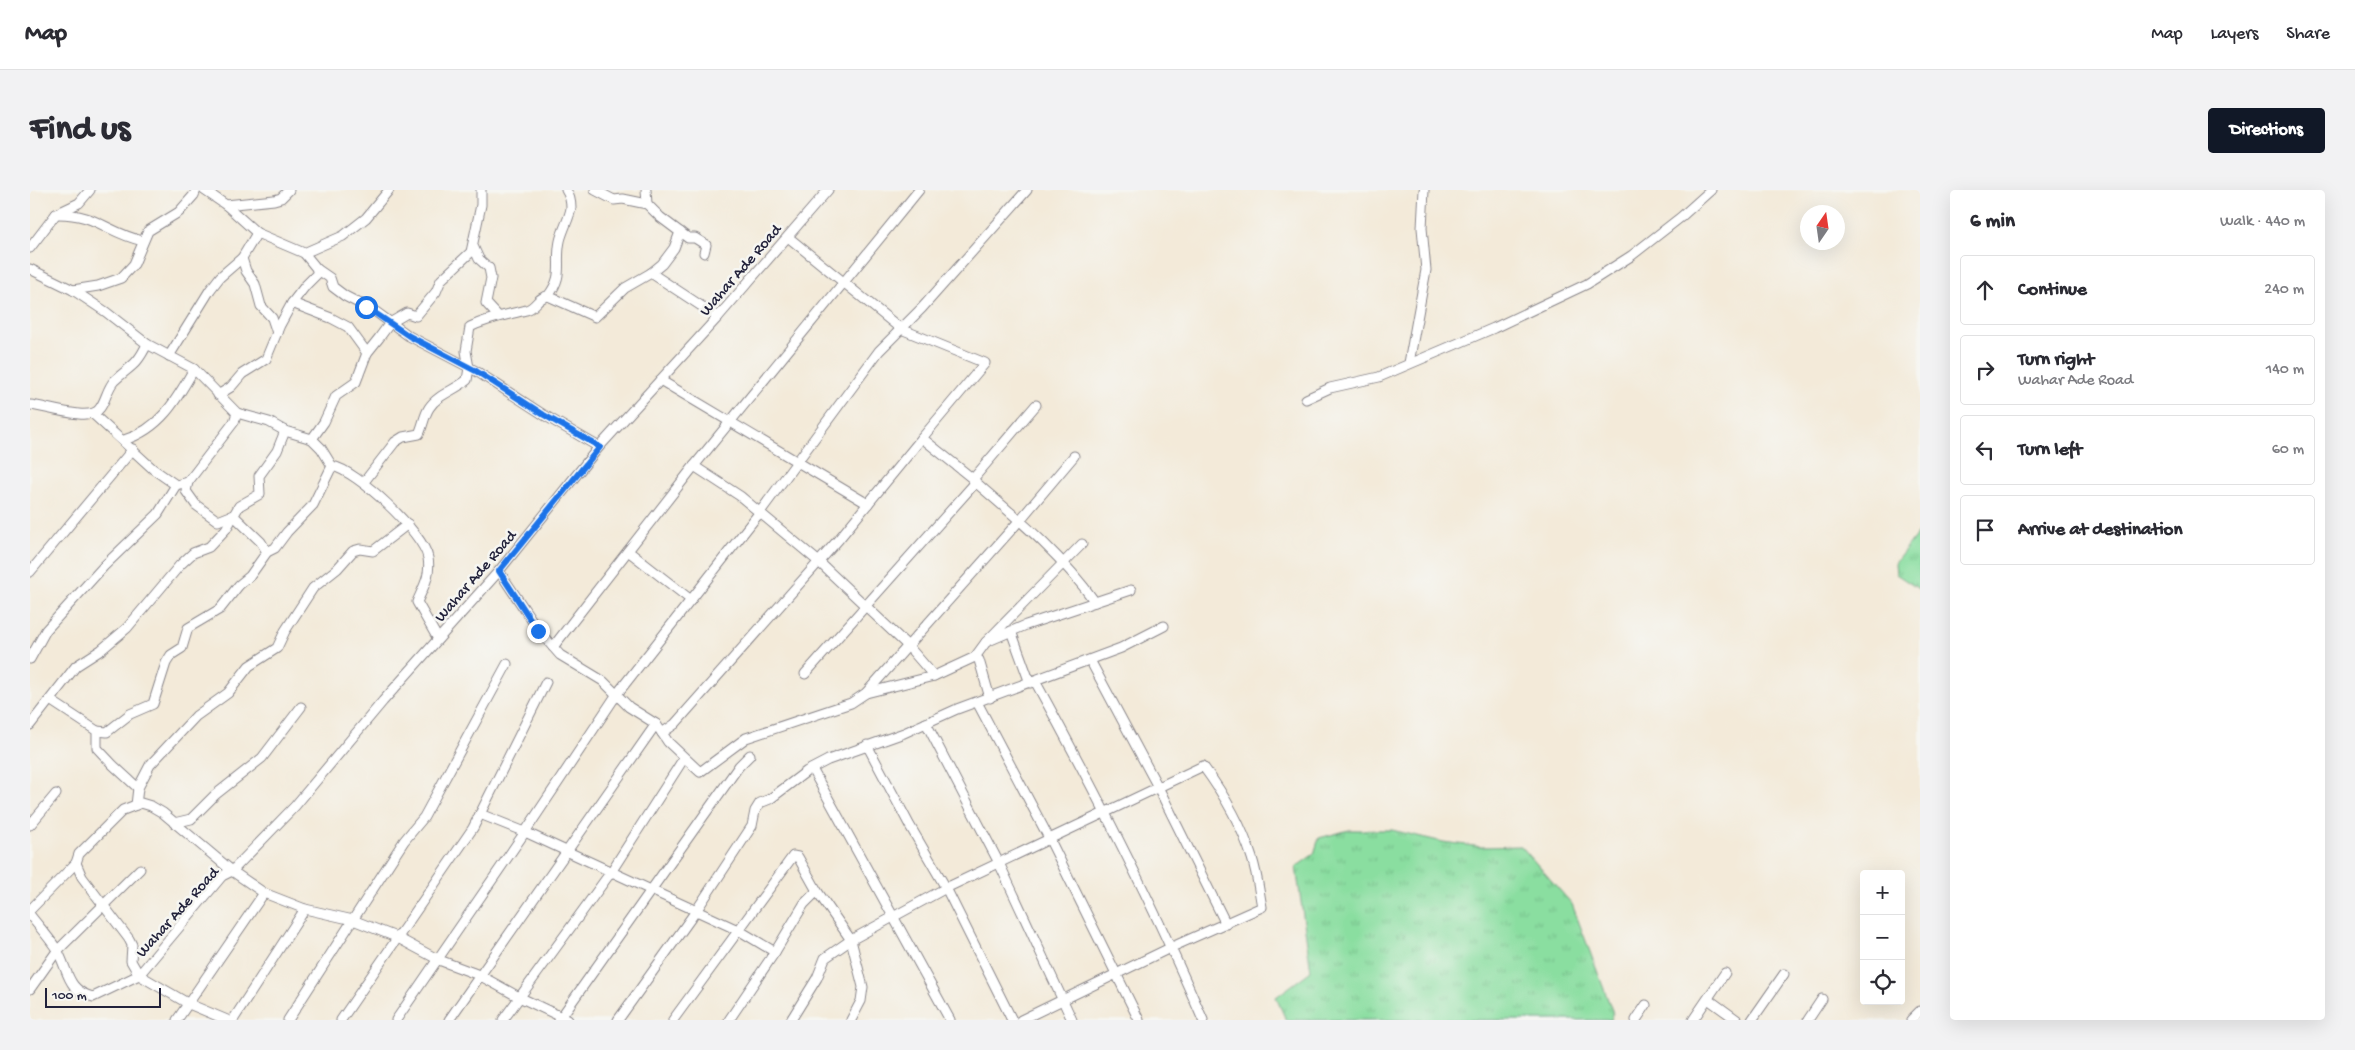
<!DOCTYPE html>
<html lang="en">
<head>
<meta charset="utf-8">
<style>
	body { margin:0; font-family:"Gochi Hand",sans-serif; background:#f2f2f3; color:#2b2b33 }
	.controls { position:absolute; right:15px; bottom:15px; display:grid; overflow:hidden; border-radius:5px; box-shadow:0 5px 20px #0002 }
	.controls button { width:45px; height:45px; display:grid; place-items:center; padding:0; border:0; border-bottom:1px solid #e1e1e2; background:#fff; color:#2b2b33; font:25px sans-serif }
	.compass { position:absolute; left:1770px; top:15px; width:45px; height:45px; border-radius:50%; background:#fff; box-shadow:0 5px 20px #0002; rotate:13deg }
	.scale { position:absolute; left:15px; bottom:12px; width:116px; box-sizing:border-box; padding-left:5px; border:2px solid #22223b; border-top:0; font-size:14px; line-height:18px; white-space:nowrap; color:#22223b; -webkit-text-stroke:4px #f6f6f2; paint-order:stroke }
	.stop { position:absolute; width:15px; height:15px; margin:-11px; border:4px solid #1a73e8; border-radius:50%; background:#fff }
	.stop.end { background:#1a73e8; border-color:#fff; box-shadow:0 1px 5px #0008 }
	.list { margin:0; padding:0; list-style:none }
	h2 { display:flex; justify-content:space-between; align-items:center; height:65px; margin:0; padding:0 20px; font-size:21px }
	h2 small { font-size:16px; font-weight:400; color:#7c7c81 }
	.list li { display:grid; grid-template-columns:32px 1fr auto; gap:15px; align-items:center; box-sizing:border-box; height:70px; margin:0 10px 10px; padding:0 10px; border:1px solid #e1e1e2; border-radius:5px }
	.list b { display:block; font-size:19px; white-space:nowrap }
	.list p { margin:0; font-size:16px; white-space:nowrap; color:#7c7c81 }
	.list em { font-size:16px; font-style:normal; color:#7c7c81 }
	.icon { flex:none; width:28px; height:28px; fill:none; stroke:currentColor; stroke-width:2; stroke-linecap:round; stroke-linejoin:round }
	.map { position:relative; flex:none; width:1890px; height:830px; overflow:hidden; border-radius:5px }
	header { display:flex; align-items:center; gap:30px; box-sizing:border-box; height:70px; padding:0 25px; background:#fff; border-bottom:1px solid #e1e1e2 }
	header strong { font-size:24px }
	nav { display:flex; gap:28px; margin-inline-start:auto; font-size:18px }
	.intro { display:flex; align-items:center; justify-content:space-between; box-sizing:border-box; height:120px; padding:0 30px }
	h1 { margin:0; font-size:35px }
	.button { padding:12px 22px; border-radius:5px; background:#111827; color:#fff; font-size:18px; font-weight:700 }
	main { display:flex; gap:30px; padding:0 30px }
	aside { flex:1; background:#fff; border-radius:5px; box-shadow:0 5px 20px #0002 }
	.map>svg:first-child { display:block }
	.grass { fill:url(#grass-tufts); stroke:#56806e }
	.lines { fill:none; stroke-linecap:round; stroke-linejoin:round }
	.street-casing { stroke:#8a868a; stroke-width:11 }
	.street { stroke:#fff; stroke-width:9 }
	.route { stroke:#1a73e8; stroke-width:6 }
	.labels { text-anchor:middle; stroke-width:5; stroke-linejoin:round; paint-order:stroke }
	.street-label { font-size:16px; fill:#22223b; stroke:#f6f6f2 }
</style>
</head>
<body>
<header>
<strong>Map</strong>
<nav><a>Map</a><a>Layers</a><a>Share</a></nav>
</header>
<div class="intro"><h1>Find us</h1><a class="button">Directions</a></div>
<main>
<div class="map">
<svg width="1890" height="830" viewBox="0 0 1890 830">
	<defs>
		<pattern id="grass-tufts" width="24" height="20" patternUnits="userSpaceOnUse" patternTransform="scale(1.25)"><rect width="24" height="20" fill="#8adea0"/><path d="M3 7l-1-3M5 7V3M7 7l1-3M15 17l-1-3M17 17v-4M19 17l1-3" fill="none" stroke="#77be8b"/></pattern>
	</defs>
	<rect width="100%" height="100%" fill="#f6f6f2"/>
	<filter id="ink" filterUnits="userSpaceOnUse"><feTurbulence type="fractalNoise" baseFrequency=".02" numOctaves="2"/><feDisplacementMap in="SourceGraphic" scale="10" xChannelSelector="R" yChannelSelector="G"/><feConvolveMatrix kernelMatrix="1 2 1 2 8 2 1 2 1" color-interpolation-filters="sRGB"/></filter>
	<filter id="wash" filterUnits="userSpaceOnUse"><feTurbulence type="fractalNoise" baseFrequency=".0096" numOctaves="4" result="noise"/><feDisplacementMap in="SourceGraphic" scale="20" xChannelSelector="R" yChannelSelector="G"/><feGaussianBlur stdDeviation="1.12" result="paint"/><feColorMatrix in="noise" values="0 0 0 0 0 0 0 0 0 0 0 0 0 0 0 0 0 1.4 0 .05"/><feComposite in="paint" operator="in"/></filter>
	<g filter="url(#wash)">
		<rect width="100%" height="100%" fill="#f3ead9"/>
		<g class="grass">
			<path d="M1890 340V400L1866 384 1865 373Z"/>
			<path d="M1319 640H1362L1413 652 1452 657 1491 656 1542 714 1583 823 1581 830H1256L1246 807 1281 781 1266 677 1284 664 1289 648Z"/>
		</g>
	</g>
	<g filter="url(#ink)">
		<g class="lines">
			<defs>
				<g id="street">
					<path d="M174 0 196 15 227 43 274 63 287 79 300 88 303 97 315 106 346 122 379 146 446 181 514 225 569 257"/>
					<path d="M565 0 584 10 593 9 617 14 630 27 658 48H665L676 55 674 63"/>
					<path d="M616 0 617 14"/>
					<path d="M889 0 664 276 710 306 789 372 878 456 904 486 945 467 956 452"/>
					<path d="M196 15 244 10 251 8 259 0"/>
					<path d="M26 24C66 23 77 43 113 51"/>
					<path d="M758 47 871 139 955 173 892 248 943 289 1006 215"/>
					<path d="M443 56 449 69 459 78 461 88 456 113 468 126"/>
					<path d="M0 58 26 24 49 13 60 0"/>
					<path d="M274 63 313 46 336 28 359 0"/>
					<path d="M212 68 216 81 225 94 231 116 242 128 247 143"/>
					<path d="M0 79 43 100 76 122 117 154 164 179 207 223 239 232 255 241 282 249 291 258 302 276C326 280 394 343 398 368 401 385 394 396 387 412L408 449"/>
					<path d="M621 83 688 127"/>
					<path d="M43 100 68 96 91 88 104 74 118 41 149 22 164 5 166 0"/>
					<path d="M518 106 565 127 595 98 621 83 632 74 644 58 650 42"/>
					<path d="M262 113 301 128 318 137 337 163"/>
					<path d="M139 166 180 100 190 87 212 68 227 43"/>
					<path d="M1379 173 1396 80 1392 38 1394 0"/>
					<path d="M630 190 838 314"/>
					<path d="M188 205 201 197 212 184 236 169 250 135 262 113 276 95 287 84V79"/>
					<path d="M1276 209 1300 198 1349 187 1464 138 1557 94 1601 66 1651 27 1681 0"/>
					<path d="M0 215C15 216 61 233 70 218 76 210 77 199 84 191 100 176 107 176 117 154"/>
					<path d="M63 224 123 279 146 295 158 292 156 301 166 315 188 331 203 325 231 352 237 362"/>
					<path d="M282 249 294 232 306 206 326 192 337 163 349 148 360 133 377 123 386 126 406 102 411 90 441 62 451 15V0"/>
					<path d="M94 250C130 239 146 211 164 179"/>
					<path d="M943 290C987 328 1031 364 1065 412L1101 400"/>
					<path d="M158 292 204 232 207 223"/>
					<path d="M334 292 365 252 373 247 389 244C393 236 394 226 399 218 407 205 425 200 437 190L439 178 436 161 440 137C458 128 477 125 496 120 506 118 507 107 518 106 535 84 525 75 530 51 532 41 540 27 541 18 541 11 540 6 536 0"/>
					<path d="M1052 354 956 452 996 435 1065 412"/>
					<path d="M598 361 661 410"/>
					<path d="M469 381 509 441 530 465 573 491 599 517 626 534 638 552 670 582 716 548 821 513 836 503 990 330 1044 266"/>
					<path d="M0 382 103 259"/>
					<path d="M981 441 1000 493"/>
					<path d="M523 457 664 276"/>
					<path d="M945 467 949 470 960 508"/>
					<path d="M0 469 16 440 74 376 128 324 146 295"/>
					<path d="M1060 470 1129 599 1196 734"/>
					<path d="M775 484 946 292"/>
					<path d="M1005 491C1066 602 1123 714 1173 830"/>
					<path d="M836 503 904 486"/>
					<path d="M20 510 67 541V558L83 575 108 598"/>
					<path d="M947 512 1020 650 1109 830"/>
					<path d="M896 533 969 673 1042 830"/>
					<path d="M0 535 46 476 71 460 97 438 150 375 163 363 179 357 196 339 209 316 230 304 229 286 247 261 255 241"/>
					<path d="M67 541 77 542 100 524 123 514 136 473 141 465 152 458 158 438 190 419 209 395 220 386 237 362 245 358 257 342 283 315 302 276"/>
					<path d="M632 543 645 534 809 349 892 248"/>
					<path d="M837 555 880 636 916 698 982 830"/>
					<path d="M782 579 920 830"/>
					<path d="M106 615 108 598 120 575 166 526 198 503 219 476 247 458 255 441 283 398 307 379 323 361 330 359 343 361 378 334"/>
					<path d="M450 624 495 642 710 741 745 762"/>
					<path d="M144 633 161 629 185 605 232 568 271 517"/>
					<path d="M0 635 26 604"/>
					<path d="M46 673 52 687 99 749 102 755 101 771 109 785"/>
					<path d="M0 720 46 673 49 664 93 620 111 613 121 616 133 623 202 681 234 703 275 719 323 730 366 747 409 770 449 785 489 807 538 830"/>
					<path d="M0 725C9 737 19 747 27 760 39 781 36 800 63 807L109 785 192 686 202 681 265 616 353 511 469 381 569 257 688 127 798 0"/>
					<path d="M109 785 159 814 197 830"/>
					<path d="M0 799 27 761 110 679"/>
					<path d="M1678 809 1707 830"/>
					<path d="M147 830 234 703"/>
					<path d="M203 830 275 719"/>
					<path d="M258 830 374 651 394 627 477 474"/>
					<path d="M311 830 443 638 516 492"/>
					<path d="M366 830 495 642 587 504 730 322 849 161 892 118 997 0"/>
					<path d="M419 830 626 534"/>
					<path d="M473 830 581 682 654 568"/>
					<path d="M529 830 709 576 720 565"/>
					<path d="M588 830 666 721 722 636 725 621 730 613 740 609 777 581 798 570 874 543 927 519 1091 458 1134 436"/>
					<path d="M643 830 763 666 768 667 787 701 821 750 833 797 831 811 821 830"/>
					<path d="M699 830 745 762 774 714 787 701"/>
					<path d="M761 830 787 788 795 768 821 750 916 698 1173 576C1193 603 1212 636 1222 668 1227 683 1229 701 1232 717L1142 757 991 830"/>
					<path d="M1606 830 1616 815"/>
					<path d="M1663 830 1695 783"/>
					<path d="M1722 830 1754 784"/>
					<path d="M1778 830 1792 809"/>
					<path d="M1881 830 1890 821"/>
				</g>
			</defs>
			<use href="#street" class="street-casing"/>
			<use href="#street" class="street"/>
		</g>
	</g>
	<g class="lines" filter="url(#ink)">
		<path class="route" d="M336 117 379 146 446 181 514 225 570 257 469 381 508 441"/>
	</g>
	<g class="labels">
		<g class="street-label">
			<text transform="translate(709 79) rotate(-49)" y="6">Wahar Ade Road</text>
			<text transform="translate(444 385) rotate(-49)" y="6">Wahar Ade Road</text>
			<text transform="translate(146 721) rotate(-48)" y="6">Wahar Ade Road</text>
		</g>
	</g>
</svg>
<div class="controls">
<button>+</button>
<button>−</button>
<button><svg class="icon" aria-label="locate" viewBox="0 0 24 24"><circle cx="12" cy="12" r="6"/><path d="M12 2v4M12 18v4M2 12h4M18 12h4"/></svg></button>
</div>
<svg class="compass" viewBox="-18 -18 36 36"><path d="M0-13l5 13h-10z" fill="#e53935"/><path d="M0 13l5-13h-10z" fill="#7c7c81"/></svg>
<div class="scale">100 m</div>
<div class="stop" style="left:336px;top:117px"></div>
<div class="stop end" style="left:508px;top:441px"></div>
</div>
<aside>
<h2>6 min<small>Walk · 440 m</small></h2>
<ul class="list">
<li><svg class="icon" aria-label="ahead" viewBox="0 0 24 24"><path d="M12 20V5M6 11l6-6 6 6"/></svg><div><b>Continue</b></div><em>240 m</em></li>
<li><svg class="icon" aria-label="right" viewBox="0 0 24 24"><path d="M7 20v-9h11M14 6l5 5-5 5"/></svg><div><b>Turn right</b><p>Wahar Ade Road</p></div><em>140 m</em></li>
<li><svg class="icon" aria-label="left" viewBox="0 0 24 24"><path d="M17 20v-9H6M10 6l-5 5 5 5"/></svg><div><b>Turn left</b></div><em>60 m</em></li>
<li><svg class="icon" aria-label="arrive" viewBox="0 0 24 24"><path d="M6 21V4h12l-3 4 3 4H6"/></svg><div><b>Arrive at destination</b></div></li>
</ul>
</aside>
</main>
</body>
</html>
